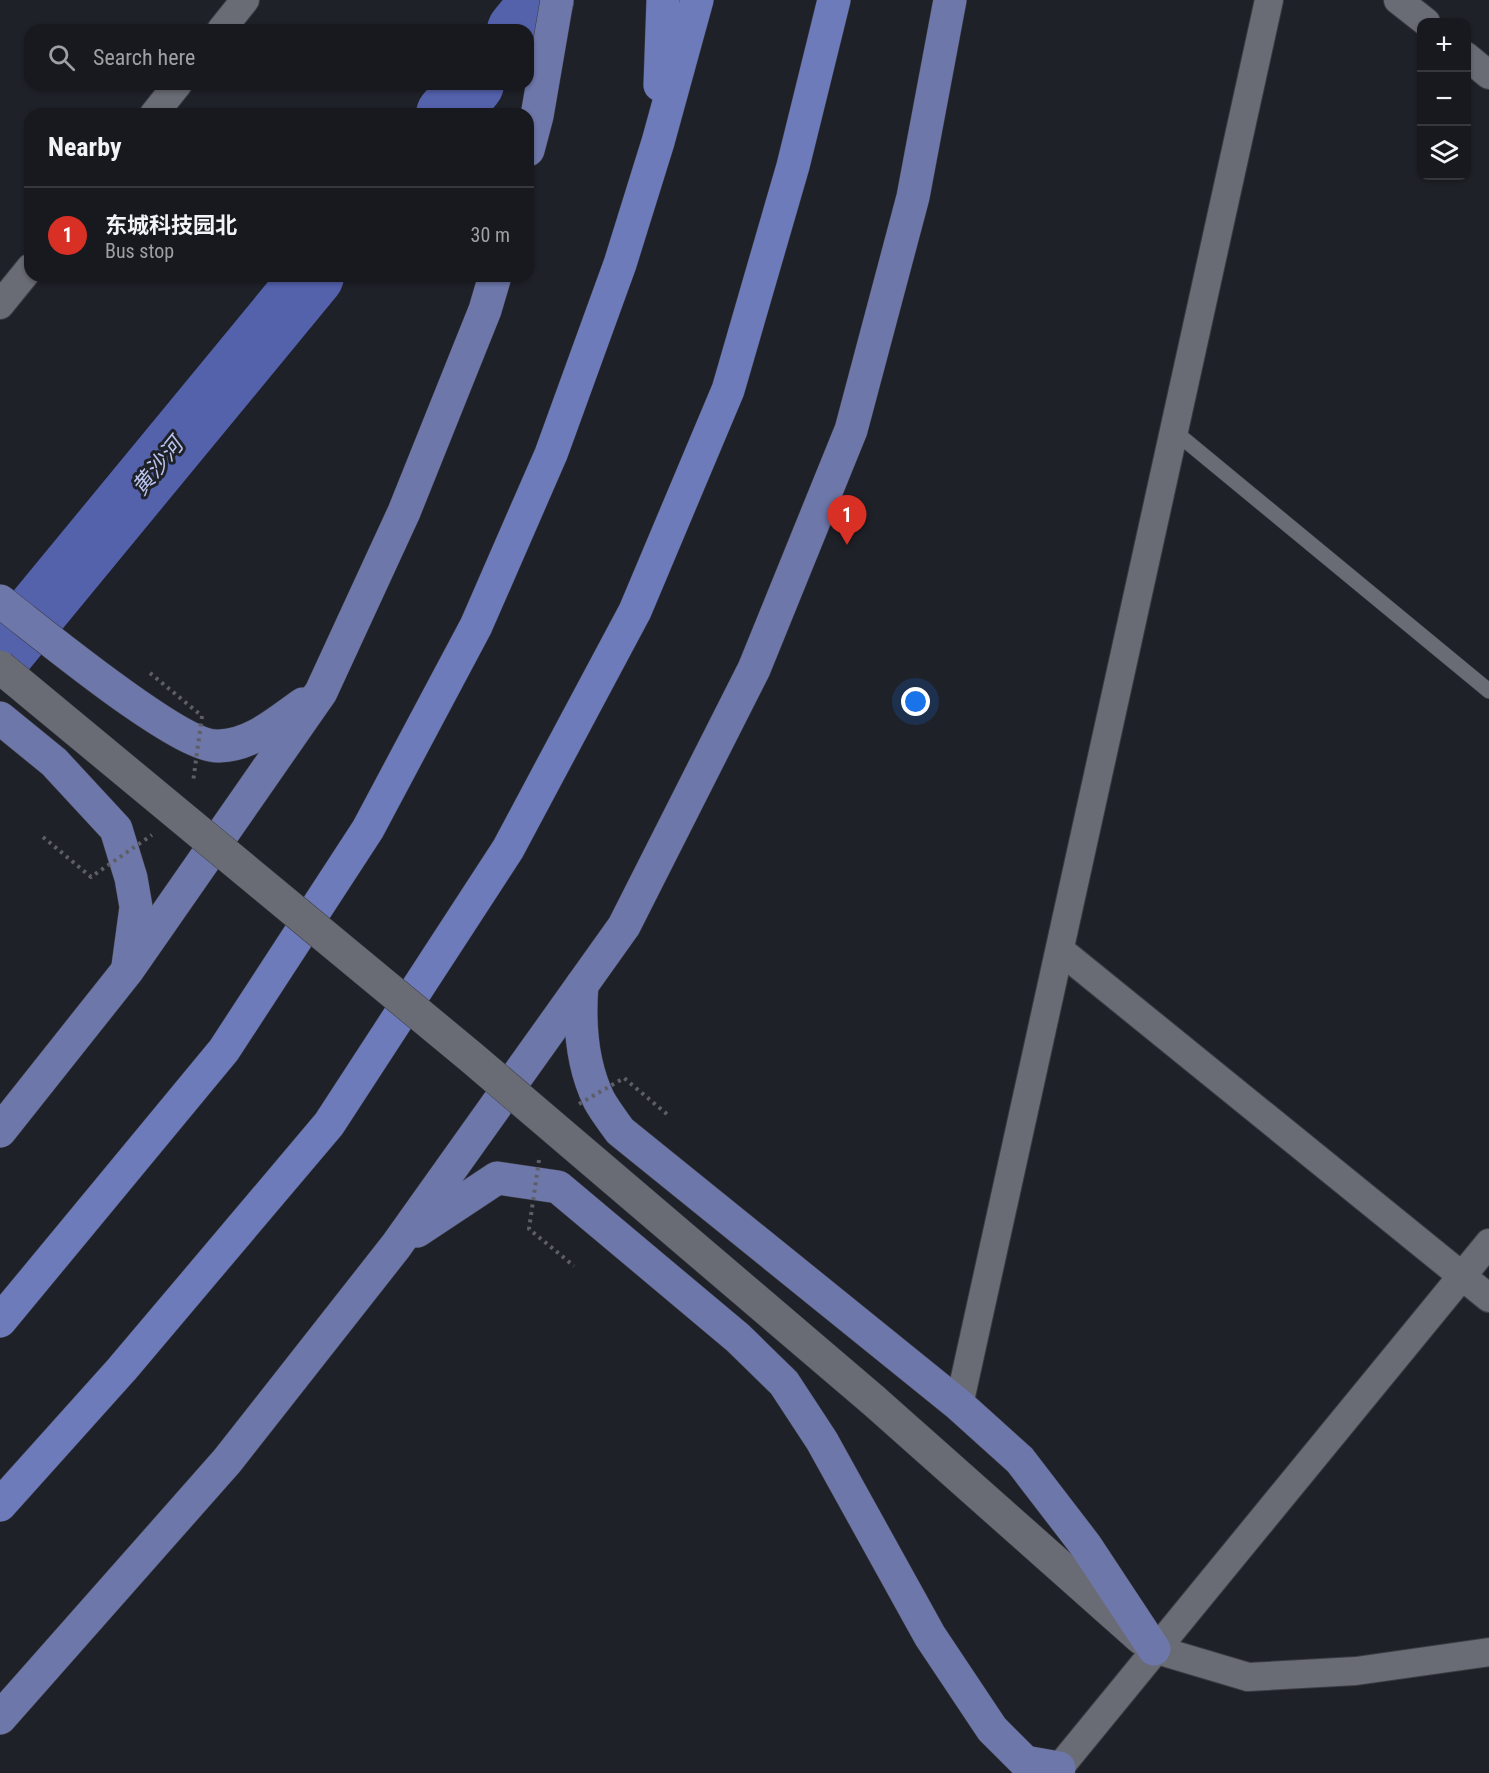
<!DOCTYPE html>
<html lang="en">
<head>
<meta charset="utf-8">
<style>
	body { margin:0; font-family:"Roboto Condensed","Noto Sans SC",sans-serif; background:#24262b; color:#f1f3f6 }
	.controls { position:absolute; right:18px; top:18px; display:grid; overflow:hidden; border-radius:12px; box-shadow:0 2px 4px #0004 }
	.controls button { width:54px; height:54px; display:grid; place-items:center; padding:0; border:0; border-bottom:2px solid #36383c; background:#17191e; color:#f1f3f6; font:30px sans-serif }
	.you { position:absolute; left:916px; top:702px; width:21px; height:21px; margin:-15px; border:4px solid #fff; border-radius:50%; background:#1a73e8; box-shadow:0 0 0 9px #1a73e833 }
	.badge { display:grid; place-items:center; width:39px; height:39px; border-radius:50%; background:#d93025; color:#fff; font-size:20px; font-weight:700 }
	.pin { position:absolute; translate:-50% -50px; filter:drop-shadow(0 2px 3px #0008) }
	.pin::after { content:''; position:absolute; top:32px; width:21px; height:18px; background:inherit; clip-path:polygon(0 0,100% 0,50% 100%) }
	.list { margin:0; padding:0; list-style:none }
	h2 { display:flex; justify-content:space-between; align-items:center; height:78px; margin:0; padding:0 24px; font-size:26px }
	h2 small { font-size:20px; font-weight:400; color:#9ea0a4 }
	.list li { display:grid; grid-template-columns:39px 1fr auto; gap:18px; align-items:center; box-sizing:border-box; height:96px; padding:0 24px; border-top:2px solid #36383c }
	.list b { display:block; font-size:22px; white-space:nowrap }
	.list p { margin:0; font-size:20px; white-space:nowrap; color:#9ea0a4 }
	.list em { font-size:20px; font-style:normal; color:#9ea0a4 }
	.icon { flex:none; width:33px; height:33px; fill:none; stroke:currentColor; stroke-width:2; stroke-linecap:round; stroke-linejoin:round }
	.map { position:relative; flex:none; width:1489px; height:1773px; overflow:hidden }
	.search { position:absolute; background:#17191e; box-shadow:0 2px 4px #0004; left:24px; top:24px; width:510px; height:66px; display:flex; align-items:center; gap:15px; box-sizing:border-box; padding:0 21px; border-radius:18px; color:#9ea0a4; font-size:22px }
	.panel { position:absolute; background:#17191e; box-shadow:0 2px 4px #0004; left:24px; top:108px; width:510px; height:174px; border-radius:18px }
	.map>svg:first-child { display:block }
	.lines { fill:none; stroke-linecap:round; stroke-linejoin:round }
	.river { stroke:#5461ab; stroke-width:62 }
	.service-casing { stroke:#3b3c43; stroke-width:16 }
	.minor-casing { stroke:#3b3c43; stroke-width:30 }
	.tertiary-casing { stroke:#3b3c43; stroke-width:34 }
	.primary-casing { stroke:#3b3c43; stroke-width:34 }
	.trunk-casing { stroke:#3b3c43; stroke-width:34 }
	.service { stroke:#696c74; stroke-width:15 }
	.minor { stroke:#696c74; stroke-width:28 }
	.tertiary { stroke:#696c74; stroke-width:33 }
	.primary { stroke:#6d77a9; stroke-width:33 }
	.trunk { stroke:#6e7bbb; stroke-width:33 }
	.tertiary-bridge-casing { stroke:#3b3c43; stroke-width:34; stroke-linecap:butt }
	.path-bridge { stroke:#5d5f65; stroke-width:4; stroke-dasharray:3 4.5; stroke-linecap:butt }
	.tertiary-bridge { stroke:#696c74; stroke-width:33 }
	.labels { text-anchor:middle; stroke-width:6; stroke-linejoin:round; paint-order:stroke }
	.water-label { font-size:22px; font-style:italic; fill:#bac4ee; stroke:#1f2128 }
</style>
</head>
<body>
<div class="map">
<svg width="1489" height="1773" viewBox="0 0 1489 1773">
	<rect width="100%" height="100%" fill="#1f2128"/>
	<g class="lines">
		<g class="river">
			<path d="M518 30 543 0"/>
			<path d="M447 114 473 84"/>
			<path d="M0 656 313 276"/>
		</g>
		<defs>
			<path id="service" d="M1174 431 1489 691"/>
			<g id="minor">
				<path d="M1398 0 1426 22"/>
				<path d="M221 30 245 0"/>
				<path d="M1466 56 1489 75"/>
				<path d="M154 114 178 84"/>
				<path d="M0 305 30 268"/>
				<path d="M1060 950 1489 1298"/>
				<path d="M959 1405 1269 0"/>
				<path d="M1154 1649 1248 1677 1356 1671 1489 1652"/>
				<path d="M1059 1773V1768L1489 1243"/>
			</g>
			<path id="tertiary" d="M873 1400 1141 1638"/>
			<g id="primary">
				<path d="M528 150 537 116 557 0"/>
				<path d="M0 601C37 629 180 749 219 746 252 745 277 722 303 704"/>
				<path d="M0 718 54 762 116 829 131 878 136 907 128 966"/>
				<path d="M582 985C579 1022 582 1065 599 1100 605 1111 613 1121 620 1131L959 1405 1020 1460 1086 1546 1154 1649"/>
				<path d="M0 1131 127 971 321 692 404 512 485 310 495 276"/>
				<path d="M417 1231 497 1178 558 1187 738 1338 784 1383 822 1441 930 1636 992 1729 1025 1762 1059 1768"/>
				<path d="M0 1718 227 1461 396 1246 624 926 754 669 851 430 913 197 950 0"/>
			</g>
			<g id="trunk">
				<path d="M660 85 663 0"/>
				<path d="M0 1321 224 1050 368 829 476 626 551 454 620 264 658 142 697 0"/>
				<path d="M0 1505 122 1369 329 1124 508 849 635 611 728 390 793 166 834 0"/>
			</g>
		</defs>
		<use href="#service" class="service-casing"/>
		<use href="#minor" class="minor-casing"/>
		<use href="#tertiary" class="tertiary-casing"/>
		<use href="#primary" class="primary-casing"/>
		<use href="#trunk" class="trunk-casing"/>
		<use href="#service" class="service"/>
		<use href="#minor" class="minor"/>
		<use href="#tertiary" class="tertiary"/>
		<use href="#primary" class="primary"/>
		<use href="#trunk" class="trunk"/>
		<defs>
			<path id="tertiary-bridge" d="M0 667 471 1057 873 1400"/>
		</defs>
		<use href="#tertiary-bridge" class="tertiary-bridge-casing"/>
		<g class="path-bridge">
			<path d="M150 673 202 716 193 782"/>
			<path d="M43 837 91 877 152 835"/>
			<path d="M579 1104 624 1078 668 1115"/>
			<path d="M539 1160 529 1229 574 1266"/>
		</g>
		<use href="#tertiary-bridge" class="tertiary-bridge"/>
	</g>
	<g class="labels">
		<g class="water-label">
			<text transform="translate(157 466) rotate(-51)" y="8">黄沙河</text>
		</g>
	</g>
</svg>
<div class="controls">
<button>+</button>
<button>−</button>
<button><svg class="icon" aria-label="layers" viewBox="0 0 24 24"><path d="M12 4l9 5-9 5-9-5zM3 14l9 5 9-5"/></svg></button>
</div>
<div class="you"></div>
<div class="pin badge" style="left:847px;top:545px">1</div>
<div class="search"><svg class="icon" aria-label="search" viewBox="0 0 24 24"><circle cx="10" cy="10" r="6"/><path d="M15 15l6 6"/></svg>Search here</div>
<section class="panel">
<h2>Nearby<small></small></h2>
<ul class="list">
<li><span class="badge">1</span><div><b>东城科技园北</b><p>Bus stop</p></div><em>30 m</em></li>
</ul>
</section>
</div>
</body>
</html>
